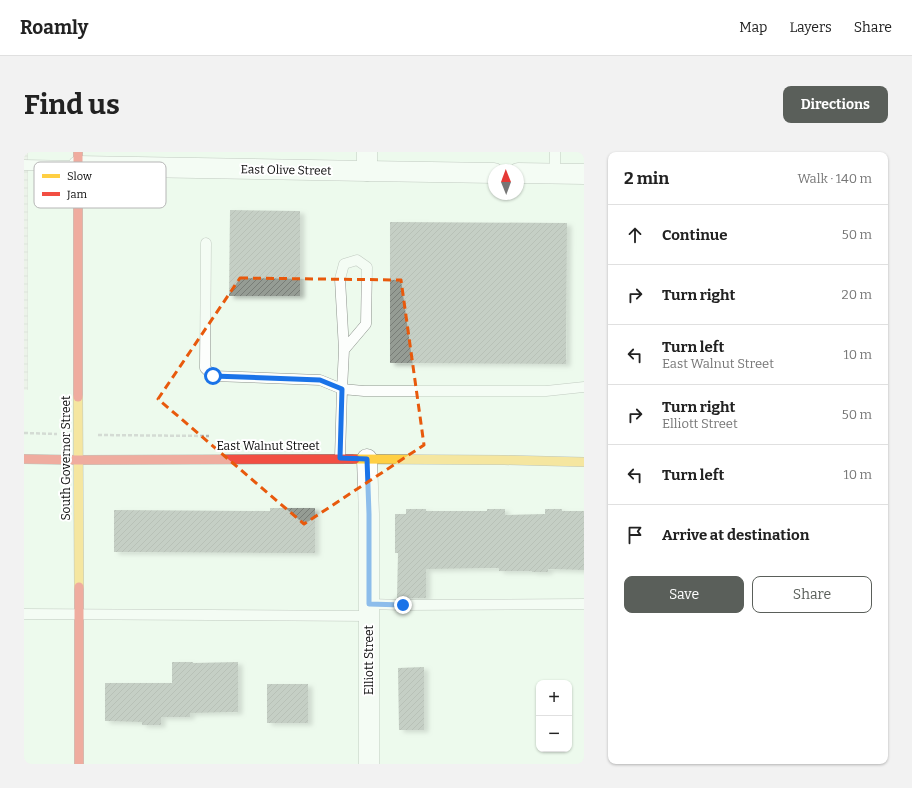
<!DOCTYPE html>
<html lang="en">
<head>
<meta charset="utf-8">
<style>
	body { margin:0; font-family:Bitter,serif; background:#f2f2f2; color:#222 }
	.controls { position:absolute; right:12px; bottom:12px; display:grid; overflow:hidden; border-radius:8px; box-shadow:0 1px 3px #0004 }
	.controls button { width:36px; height:36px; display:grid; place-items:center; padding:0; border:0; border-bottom:1px solid #e0e0e0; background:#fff; color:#222; font:20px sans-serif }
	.compass { position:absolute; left:464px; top:12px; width:36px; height:36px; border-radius:50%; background:#fff; box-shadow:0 1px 3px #0004; rotate:359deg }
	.stop { position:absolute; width:12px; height:12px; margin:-9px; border:3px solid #1a73e8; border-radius:50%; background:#fff }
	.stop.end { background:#1a73e8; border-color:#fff; box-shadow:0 1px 4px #0008 }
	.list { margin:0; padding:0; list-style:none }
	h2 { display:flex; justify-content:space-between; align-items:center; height:52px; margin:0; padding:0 16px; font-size:17px }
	h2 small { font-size:13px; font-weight:400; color:#767676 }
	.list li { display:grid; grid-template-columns:26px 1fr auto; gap:12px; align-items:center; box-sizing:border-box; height:60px; padding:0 16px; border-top:1px solid #e0e0e0 }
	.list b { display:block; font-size:15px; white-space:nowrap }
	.list p { margin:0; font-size:13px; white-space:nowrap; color:#767676 }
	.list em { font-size:13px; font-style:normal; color:#767676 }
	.actions { display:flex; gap:8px; padding:12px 16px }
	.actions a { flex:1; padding:9px 0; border:1px solid #5a5f5a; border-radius:8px; text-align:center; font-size:14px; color:#5a5f5a }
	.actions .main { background:#5a5f5a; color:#fff }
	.icon { flex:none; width:22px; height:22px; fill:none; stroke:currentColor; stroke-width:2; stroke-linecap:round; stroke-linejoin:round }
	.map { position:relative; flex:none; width:560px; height:612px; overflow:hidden; border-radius:8px }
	header { display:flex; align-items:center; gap:24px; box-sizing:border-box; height:56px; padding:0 20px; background:#fff; border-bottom:1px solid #e0e0e0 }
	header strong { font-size:19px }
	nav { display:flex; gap:22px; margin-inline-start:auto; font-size:14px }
	.intro { display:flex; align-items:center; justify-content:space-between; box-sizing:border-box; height:96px; padding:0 24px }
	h1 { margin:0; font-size:28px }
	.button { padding:10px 18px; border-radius:8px; background:#5a5f5a; color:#fff; font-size:14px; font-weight:700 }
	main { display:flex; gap:24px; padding:0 24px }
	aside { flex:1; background:#fff; border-radius:8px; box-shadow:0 1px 3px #0004 }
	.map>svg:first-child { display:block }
	.industrial { fill:url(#industrial-grid) }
	.building { fill:url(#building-hatch); filter:url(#shadow) }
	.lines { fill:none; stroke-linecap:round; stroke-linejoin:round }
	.lane-casing { stroke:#8d938d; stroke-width:11 }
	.street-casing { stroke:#8d938d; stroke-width:21 }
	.slow-casing { stroke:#838983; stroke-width:10 }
	.jam-casing { stroke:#838983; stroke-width:10 }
	.path { stroke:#b5b7b5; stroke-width:2.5; stroke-dasharray:4 2; stroke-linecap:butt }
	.lane { stroke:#fcfefc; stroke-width:10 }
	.street { stroke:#fcfefc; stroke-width:20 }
	.slow { stroke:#ffcf43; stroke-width:9 }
	.jam { stroke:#f24e42; stroke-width:9 }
	.route { stroke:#1a73e8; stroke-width:5 }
	.marked { fill:none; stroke:#e8590c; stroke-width:3; stroke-dasharray:8 5; stroke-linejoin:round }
	.labels { text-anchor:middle; stroke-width:4; stroke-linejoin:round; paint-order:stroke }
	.street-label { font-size:12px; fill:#0b0b0b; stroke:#fff }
	.key { fill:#fff; stroke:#b6b6b6; stroke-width:1 }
	.key-label { font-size:11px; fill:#0b0b0b }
</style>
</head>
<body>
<header>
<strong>Roamly</strong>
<nav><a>Map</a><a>Layers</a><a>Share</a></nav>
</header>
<div class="intro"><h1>Find us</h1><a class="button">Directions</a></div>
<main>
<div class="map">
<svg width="560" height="612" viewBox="0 0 560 612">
	<defs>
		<pattern id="industrial-grid" width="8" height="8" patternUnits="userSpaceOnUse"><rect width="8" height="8" fill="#ecebe5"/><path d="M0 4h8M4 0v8" fill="none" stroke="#c9c8c3"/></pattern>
		<pattern id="building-hatch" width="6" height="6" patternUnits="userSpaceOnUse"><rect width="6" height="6" fill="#959c94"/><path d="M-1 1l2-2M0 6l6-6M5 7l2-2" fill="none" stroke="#787d77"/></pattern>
		<filter id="shadow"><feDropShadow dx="4.5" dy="2.5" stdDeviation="2" flood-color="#0004"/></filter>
	</defs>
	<rect width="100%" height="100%" fill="#edfaed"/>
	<rect class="industrial" x="0" y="0" width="4" height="238"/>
	<g class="building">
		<path d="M206 58 276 59V144H205Z"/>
		<path d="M366 70 543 71 542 212 366 211Z"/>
		<path d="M246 356H291V401L90 400V358L246 359Z"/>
		<path d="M382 357H402V359H463V357H481V363L521 362V357H538V359H560V418L524 417V420H508V419H475V416L402 417V446H373L374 401H371V362H382Z"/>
		<path d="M148 510H169V511L214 510V560L166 561V565H137V573H118V570L81 569V531H148Z"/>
		<path d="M400 515V578H375L374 516Z"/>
		<rect x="243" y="532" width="41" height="39"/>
	</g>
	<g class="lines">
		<defs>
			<g id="lane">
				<path d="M0 13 54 14"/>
				<path d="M531 22V0"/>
				<path d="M182 91 181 216 189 224 296 228 318 237 320 198 316 127 320 112 333 108 343 115 342 172 320 198"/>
				<path d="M316 306 318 237 340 239H522L560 235"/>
				<path d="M345 452 379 453 560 452"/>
				<path d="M0 462 345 464"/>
			</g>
			<g id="street">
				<path d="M343 0V19"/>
				<path d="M54 14 343 19 470 21"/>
				<path d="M494 21 560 22"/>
				<path d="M343 307 345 362V612"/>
			</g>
			<g id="slow">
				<path d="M54 245 55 435"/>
				<path d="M331 307 480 308 560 310"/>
			</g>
			<g id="jam">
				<path d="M54 0V245"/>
				<path d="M0 307 54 308 331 307"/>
				<path d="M55 435V612"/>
			</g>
		</defs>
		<use href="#lane" class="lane-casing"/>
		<use href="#street" class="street-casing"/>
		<use href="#slow" class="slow-casing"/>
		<use href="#jam" class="jam-casing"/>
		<g class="path">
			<path d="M0 281 33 282"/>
			<path d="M74 283 185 284"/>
		</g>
		<use href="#lane" class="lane"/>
		<use href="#street" class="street"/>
		<use href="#slow" class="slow"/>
		<use href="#jam" class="jam"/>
	</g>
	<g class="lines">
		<path class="route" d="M189 224 296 228 318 237 316 306 343 307 345 362V452L379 453"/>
	</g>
	<path d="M0 0H560V612H0ZM216 126 377 128 400 293 280 372 134 247Z" fill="#edfaed" fill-opacity=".55" fill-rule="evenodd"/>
	<path class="marked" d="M216 126 377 128 400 293 280 372 134 247Z"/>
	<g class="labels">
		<g class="street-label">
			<text transform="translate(262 18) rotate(1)" y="4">East Olive Street</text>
			<text x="244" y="298">East Walnut Street</text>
			<text transform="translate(42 306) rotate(-90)" y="4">South Governor Street</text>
			<text transform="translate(345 508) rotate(-90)" y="4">Elliott Street</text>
		</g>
	</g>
	<rect x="10" y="10" width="132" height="46" rx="6" class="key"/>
	<rect x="18" y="22" width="18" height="4" fill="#ffcf43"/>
	<rect x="18" y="40" width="18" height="4" fill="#f24e42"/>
	<g class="key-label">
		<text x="43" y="28">Slow</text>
		<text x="43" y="46">Jam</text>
	</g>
</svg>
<div class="controls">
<button>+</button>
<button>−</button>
</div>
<svg class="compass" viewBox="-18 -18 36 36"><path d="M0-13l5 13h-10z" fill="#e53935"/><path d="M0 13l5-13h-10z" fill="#767676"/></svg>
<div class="stop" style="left:189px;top:224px"></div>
<div class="stop end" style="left:379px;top:453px"></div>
</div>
<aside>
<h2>2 min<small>Walk · 140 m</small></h2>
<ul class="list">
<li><svg class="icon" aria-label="ahead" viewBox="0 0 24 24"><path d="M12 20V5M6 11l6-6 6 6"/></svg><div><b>Continue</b></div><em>50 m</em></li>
<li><svg class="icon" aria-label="right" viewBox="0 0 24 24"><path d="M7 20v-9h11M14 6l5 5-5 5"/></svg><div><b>Turn right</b></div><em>20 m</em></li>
<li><svg class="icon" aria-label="left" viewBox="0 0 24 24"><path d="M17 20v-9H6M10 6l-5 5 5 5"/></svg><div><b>Turn left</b><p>East Walnut Street</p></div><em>10 m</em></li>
<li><svg class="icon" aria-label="right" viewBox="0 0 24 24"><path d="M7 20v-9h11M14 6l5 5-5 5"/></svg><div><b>Turn right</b><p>Elliott Street</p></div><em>50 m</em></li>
<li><svg class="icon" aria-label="left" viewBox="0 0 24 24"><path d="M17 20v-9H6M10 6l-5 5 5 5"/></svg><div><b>Turn left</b></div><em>10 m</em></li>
<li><svg class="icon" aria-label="arrive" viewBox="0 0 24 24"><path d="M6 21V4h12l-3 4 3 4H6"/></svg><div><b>Arrive at destination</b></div></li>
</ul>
<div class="actions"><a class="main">Save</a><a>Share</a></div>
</aside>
</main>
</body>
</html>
